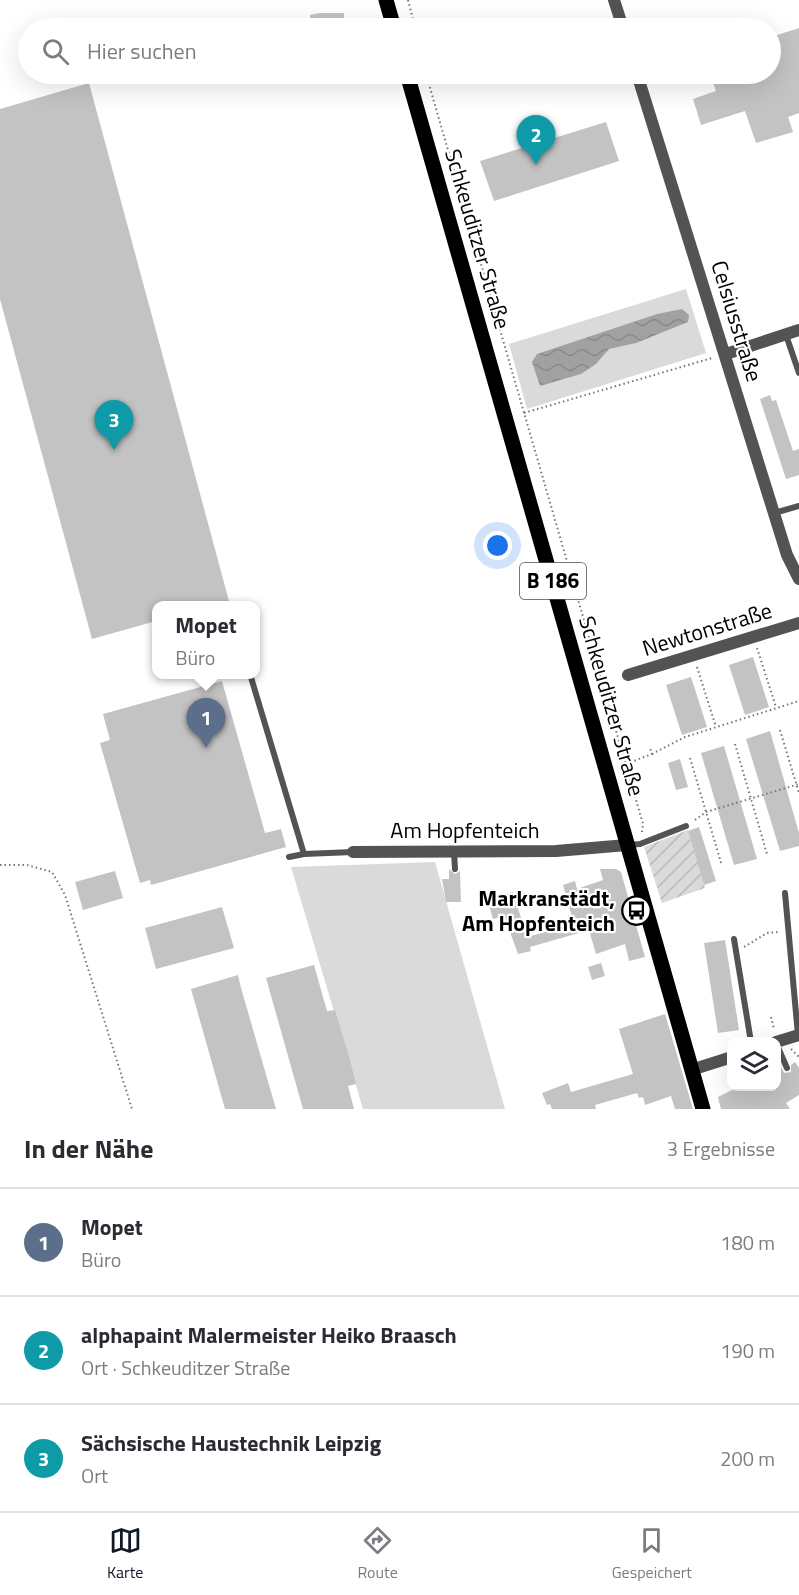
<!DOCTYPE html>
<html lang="de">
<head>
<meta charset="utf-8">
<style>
	body { margin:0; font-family:"Titillium Web",sans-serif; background:#f2f2f3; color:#2b2b33 }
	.controls { position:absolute; right:18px; bottom:18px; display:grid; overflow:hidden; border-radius:12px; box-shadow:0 6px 24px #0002 }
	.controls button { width:54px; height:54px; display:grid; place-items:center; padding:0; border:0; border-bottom:2px solid #e1e1e2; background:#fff; color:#2b2b33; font:30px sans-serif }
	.you { position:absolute; left:498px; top:546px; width:21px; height:21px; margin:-15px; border:4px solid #fff; border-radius:50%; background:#1a73e8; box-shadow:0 0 0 9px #1a73e833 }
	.badge { display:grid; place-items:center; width:39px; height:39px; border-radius:50%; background:#111827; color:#fff; font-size:20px; font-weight:700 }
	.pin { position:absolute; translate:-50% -50px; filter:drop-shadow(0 2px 3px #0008) }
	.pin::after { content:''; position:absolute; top:32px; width:21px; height:18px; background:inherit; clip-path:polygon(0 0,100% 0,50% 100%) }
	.popup { position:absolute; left:152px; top:601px; width:108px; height:78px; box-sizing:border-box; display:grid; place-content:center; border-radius:12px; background:#fff; filter:drop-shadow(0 2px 4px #0005); font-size:20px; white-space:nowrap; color:#7c7c81 }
	.popup b { font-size:22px; color:#2b2b33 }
	.popup::after { content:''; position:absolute; left:50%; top:100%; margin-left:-12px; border:12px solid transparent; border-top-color:#fff }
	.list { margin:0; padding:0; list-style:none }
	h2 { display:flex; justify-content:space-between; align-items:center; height:78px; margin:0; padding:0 24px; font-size:26px }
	h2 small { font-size:20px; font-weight:400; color:#7c7c81 }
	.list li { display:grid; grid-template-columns:39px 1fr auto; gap:18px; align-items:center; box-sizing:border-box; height:108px; padding:0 24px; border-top:2px solid #e1e1e2 }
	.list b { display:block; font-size:22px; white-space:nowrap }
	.list p { margin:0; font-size:20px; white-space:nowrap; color:#7c7c81 }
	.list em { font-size:20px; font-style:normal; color:#7c7c81 }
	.icon { flex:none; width:33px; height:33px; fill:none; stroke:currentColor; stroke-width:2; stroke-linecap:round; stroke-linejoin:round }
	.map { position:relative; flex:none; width:799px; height:1109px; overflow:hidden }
	.search { position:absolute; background:#fff; box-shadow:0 6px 24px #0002; left:18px; right:18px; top:18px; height:66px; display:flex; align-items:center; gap:15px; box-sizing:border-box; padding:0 21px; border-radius:33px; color:#7c7c81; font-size:22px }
	.sheet { height:402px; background:#fff }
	nav { display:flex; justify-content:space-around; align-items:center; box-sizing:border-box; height:84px; border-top:2px solid #e1e1e2; background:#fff; font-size:16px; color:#7c7c81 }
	nav a { display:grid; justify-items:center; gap:3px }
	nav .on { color:#111827 }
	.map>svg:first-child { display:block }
	.grass { fill:#dadada }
	.garden { fill:url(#garden-furrows) }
	.water { fill:url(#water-waves) }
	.building { fill:#c3c3c3 }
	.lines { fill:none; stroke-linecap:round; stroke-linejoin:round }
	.path { stroke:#757575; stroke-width:2; stroke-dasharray:1.5 3; stroke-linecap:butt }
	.service { stroke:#535353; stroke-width:6 }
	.minor { stroke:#535353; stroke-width:12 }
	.primary { stroke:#000; stroke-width:15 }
	.labels { text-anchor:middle; stroke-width:4.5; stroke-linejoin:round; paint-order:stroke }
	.shield { fill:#fff; stroke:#4c4c4c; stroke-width:1.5 }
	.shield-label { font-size:21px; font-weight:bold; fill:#000 }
	.street-label { font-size:22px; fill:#000; stroke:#fff }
	.poi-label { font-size:22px; font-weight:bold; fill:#000; stroke:#fff; text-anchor:end }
</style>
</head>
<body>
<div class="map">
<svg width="799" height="1109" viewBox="0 0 799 1109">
	<defs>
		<pattern id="garden-furrows" width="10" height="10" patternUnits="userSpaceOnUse" patternTransform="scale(1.5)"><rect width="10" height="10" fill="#dadada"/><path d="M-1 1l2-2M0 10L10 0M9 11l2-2" fill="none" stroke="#b9b9b9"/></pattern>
		<pattern id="water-waves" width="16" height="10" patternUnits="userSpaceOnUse" patternTransform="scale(1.5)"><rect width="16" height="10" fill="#a1a1a1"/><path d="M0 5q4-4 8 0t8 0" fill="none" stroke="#898989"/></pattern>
	</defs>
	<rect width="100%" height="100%" fill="#fff"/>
	<g class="grass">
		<path d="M686 289 706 353 527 409 509 344Z"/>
		<path d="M435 862 505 1109H363L291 867Z"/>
	</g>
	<path class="garden" d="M688 830 705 888 662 903 644 847Z"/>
	<path class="water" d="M682 309 689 315 688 322 636 343 609 349 596 364 581 374 540 386 532 362 537 354 657 314Z"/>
	<g class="building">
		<path d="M320 13H344V28H310V15Z"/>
		<path d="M799 28V113L788 117 793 132 756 143 745 111 701 125 693 99 716 91 710 74H771V37Z"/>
		<path d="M89 83 229 601 213 606H156V621L92 639 0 299V109Z"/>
		<path d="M606 122 619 161 494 201 480 161Z"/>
		<path d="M770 395 772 401 776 400 793 451 799 449V475L786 479 760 399Z"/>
		<path d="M753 657 769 707 745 715 729 665Z"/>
		<path d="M691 677 707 727 682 735 666 685Z"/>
		<path d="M222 681 265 833 281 829 286 847 151 885 150 880 140 883 100 743 110 740 103 714Z"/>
		<path d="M770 731 799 833V846L780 851 746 739Z"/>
		<path d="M724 746 757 859 734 865 701 753Z"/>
		<path d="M680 759 688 787 676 790 668 763Z"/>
		<path d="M699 827 716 881 704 885 688 831Z"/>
		<path d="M449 869 455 874 460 871 461 902H446L442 879H449Z"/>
		<path d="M600 869H616L621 872 645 957 629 961 625 944 596 954 589 930 530 947 531 951 518 954 504 916 493 919 487 899 513 892 527 937 574 924 563 885 575 881 577 889 603 880Z"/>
		<path d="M115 871 123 898 83 910 75 882Z"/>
		<path d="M222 907 234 948 156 969 145 928Z"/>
		<path d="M725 940 739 1030 718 1033 704 943Z"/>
		<path d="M601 963 605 976 592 980 588 967Z"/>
		<path d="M314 965 327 1011 335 1010 350 1060 356 1084 348 1086 354 1109H303L266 978Z"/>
		<path d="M238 975 241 988 276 1109H225L191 989Z"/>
		<path d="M665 1014 693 1109H675L671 1096 645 1105 643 1097 639 1098 637 1093 595 1105 596 1109H552L550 1104 547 1105 542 1093 568 1083 571 1092 633 1074 619 1029Z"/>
		<path d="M777 1059 784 1073 791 1072V1065L795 1062 799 1068V1095L786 1103 790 1109H721L718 1097 740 1086H777Z"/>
	</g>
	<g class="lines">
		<g class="path">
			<path d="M408 0 415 28"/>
			<path d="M426 74 643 824 642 832"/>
			<path d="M524 413 712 358"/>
			<path d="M757 648 776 707"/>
			<path d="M697 667 716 727"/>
			<path d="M780 730 799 793"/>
			<path d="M735 744 767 854"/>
			<path d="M652 754 685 737 799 701"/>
			<path d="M690 758 722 866"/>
			<path d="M626 764 652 754 650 748"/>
			<path d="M695 820 706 812 799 784"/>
			<path d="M0 865H27L52 872 65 895 132 1109"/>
			<path d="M744 947 767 933 779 932"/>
			<path d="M771 1017 774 1029"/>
			<path d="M791 1049 799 1057"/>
		</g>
		<g class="service">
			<path d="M786 335 799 373"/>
			<path d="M774 513 799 506"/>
			<path d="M250 674 304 854"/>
			<path d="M627 845 640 844 686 826"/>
			<path d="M454 852 455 869"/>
			<path d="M289 857 304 854 353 852"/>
			<path d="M785 893 798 1035"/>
			<path d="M734 939 751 1042"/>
			<path d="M776 1043 787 1068"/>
		</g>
		<g class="minor">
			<path d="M614 0 623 28"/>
			<path d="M637 74 787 555 799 579"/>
			<path d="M726 354 799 330"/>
			<path d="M628 675 799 623"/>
			<path d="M353 852 556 851 627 845"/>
			<path d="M776 1042 799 1035"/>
			<path d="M691 1070 732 1057"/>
		</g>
		<g class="primary">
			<path d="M386 0 394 28"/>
			<path d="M407 74 703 1109"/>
		</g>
	</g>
	<defs>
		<symbol id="bus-ring" viewBox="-11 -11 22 22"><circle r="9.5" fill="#fff" stroke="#000" stroke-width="1.5"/><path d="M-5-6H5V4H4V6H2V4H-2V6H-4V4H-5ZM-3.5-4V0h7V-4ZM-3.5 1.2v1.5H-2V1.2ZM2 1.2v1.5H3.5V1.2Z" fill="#000"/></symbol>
	</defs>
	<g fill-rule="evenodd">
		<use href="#bus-ring" x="620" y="894" width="33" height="33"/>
	</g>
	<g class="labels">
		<rect class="shield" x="520" y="563" width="66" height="36" rx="4.5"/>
		<g class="shield-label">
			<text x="553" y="588">B 186</text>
		</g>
		<g class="street-label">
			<text transform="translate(478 239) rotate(74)" y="8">Schkeuditzer Straße</text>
			<text transform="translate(737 321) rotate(73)" y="8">Celsiusstraße</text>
			<text transform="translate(707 629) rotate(-17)" y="8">Newtonstraße</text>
			<text transform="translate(612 706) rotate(74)" y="8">Schkeuditzer Straße</text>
			<text x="465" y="838">Am Hopfenteich</text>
		</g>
		<g class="poi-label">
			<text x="615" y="906">Markranstädt,<tspan x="615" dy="25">Am Hopfenteich</tspan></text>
		</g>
	</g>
</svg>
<div class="controls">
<button><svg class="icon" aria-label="layers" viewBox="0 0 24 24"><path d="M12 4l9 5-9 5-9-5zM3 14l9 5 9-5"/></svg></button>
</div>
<div class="you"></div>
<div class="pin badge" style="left:206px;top:748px;background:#5c6f8a">1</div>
<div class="popup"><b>Mopet</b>Büro</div>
<div class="pin badge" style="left:536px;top:165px;background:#0f9aa8">2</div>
<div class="pin badge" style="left:114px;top:450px;background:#0f9aa8">3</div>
<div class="search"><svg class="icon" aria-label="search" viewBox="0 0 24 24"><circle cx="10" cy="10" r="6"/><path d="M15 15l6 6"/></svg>Hier suchen</div>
</div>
<section class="sheet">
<h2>In der Nähe<small>3 Ergebnisse</small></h2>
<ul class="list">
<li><span class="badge" style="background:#5c6f8a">1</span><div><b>Mopet</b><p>Büro</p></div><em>180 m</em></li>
<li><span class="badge" style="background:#0f9aa8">2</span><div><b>alphapaint Malermeister Heiko Braasch</b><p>Ort · Schkeuditzer Straße</p></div><em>190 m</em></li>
<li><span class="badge" style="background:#0f9aa8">3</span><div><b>Sächsische Haustechnik Leipzig</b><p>Ort</p></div><em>200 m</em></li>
</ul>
</section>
<nav>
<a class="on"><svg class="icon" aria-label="map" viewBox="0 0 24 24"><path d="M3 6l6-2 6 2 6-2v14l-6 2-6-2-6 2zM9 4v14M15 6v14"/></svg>Karte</a>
<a><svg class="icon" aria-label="directions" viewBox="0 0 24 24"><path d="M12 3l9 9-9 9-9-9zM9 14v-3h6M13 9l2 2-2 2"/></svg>Route</a>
<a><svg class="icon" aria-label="saved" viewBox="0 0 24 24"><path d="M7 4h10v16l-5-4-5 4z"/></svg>Gespeichert</a>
</nav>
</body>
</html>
